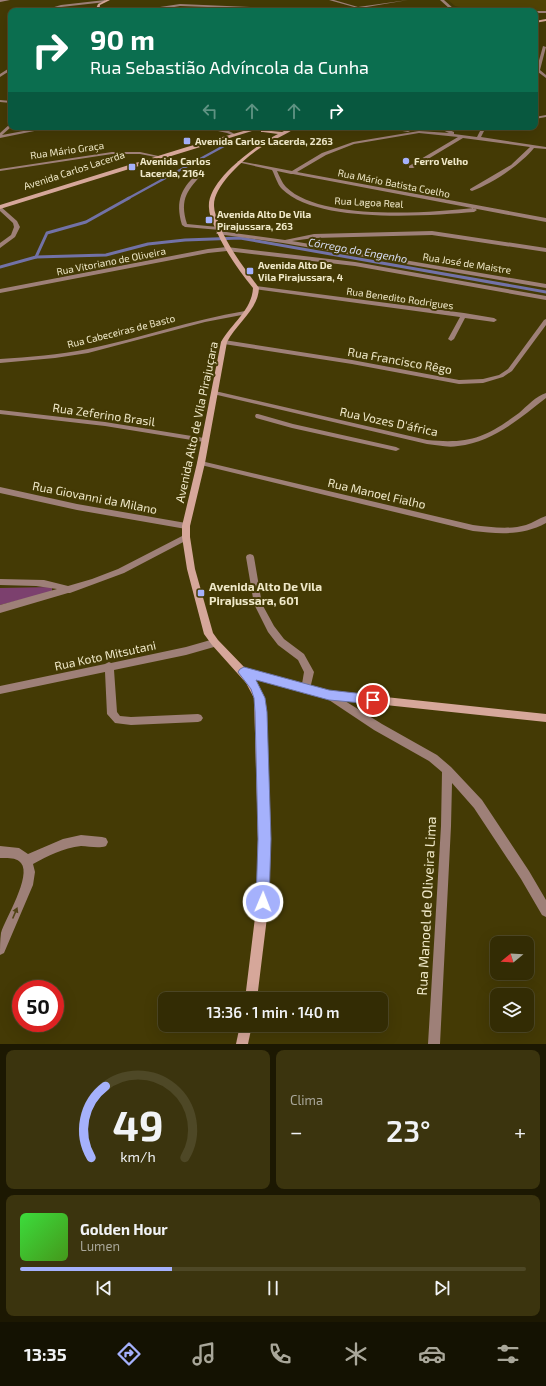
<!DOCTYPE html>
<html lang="pt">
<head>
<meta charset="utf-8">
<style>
  body { margin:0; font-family:"Exo 2",sans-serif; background:#3b340e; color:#f1f3f6; height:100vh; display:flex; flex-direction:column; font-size:15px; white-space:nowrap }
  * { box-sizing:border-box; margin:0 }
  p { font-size:13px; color:#a9a79a }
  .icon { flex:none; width:22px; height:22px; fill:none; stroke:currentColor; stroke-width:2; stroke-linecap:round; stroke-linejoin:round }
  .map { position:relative; height:1044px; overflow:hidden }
  .sheet { display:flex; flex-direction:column; gap:6px; padding:6px; background:#1c1802; flex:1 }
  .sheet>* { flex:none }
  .top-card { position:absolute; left:8px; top:8px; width:530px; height:122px; border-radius:8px; box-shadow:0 4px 16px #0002,0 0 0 1px #4e4826; background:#0b6e4f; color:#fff; overflow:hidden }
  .needle { width:26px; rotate:252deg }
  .controls { position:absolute; left:490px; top:936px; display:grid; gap:8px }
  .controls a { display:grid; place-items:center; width:44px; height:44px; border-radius:8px; background:#332c04; box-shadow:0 4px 16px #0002,0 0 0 1px #4e4826; font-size:20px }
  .speed { position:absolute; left:12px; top:980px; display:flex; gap:8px; font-size:20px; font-weight:700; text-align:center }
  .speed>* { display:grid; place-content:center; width:52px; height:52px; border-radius:50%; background:#332c04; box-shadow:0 4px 16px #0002,0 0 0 1px #4e4826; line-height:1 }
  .speed .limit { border:6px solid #d22; background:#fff; color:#111 }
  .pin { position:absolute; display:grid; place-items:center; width:34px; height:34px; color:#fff; margin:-17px; border:2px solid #fff; border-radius:50%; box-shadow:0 1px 4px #0007 }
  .me { position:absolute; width:44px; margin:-22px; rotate:1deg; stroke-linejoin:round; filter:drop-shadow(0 0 3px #0008) }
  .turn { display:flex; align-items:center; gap:14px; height:84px; padding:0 16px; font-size:18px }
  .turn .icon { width:52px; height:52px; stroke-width:2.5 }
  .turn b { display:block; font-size:28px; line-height:34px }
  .lanes { display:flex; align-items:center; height:38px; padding:0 16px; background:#0003; justify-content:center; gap:20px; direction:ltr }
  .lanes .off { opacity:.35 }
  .big { font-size:30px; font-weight:600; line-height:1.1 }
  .sheet .tile { flex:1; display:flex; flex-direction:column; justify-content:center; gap:6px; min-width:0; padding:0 14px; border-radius:8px; background:#3b340e }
  .sheet .dial { align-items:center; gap:0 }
  .dial svg { height:104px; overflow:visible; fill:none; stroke:#4e4826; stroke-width:7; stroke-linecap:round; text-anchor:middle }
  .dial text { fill:#f1f3f6; stroke:none }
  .song { display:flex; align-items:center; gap:12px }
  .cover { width:48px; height:48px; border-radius:6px; background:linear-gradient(135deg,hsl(120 70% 55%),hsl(100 70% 35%)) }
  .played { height:4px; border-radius:2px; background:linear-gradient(90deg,#a5b1fc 30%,#4e4826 30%) }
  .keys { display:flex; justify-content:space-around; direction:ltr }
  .heat { display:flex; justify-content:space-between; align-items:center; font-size:22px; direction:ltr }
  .sheet .tiles { flex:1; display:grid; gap:6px; grid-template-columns:1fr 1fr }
  .tile:last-child { grid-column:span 2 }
  .trip { position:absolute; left:158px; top:992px; width:230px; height:40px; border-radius:8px; background:#332c04; box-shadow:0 4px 16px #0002,0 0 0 1px #4e4826; font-weight:600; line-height:40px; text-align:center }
  .menu { display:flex; height:64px; justify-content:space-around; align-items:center; background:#141202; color:#a9a79a }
  .menu .icon { width:28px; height:28px }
  .menu .active { color:#a5b1fc }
  .menu b { font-size:18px; color:#f1f3f6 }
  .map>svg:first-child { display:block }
  .built { fill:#504305 }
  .green { fill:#7c406e }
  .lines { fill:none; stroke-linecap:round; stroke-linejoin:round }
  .stream-far1 { stroke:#7272a7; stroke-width:2.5 }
  .stream { stroke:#7272a7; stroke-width:3 }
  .street { fill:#9e8078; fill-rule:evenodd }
  .secondary { fill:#d6a79a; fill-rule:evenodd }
  .oneway { fill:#524416 }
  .route { fill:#a5b1fc; stroke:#6b73a4 }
  .poi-dot { fill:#a5b1fc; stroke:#443a05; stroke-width:1.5 }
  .labels { text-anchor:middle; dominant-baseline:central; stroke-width:4; stroke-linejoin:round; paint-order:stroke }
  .far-poi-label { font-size:10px; font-weight:bold; fill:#f0e9c9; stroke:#443a05; text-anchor:start }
  .far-street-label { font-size:10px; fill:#f0e9c9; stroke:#443a05 }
  .far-water-label { font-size:11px; font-style:italic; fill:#d9def7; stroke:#443a05 }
  .street-label { font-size:12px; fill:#f0e9c9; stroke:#443a05 }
  .poi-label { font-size:12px; font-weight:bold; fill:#f0e9c9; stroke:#443a05; text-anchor:start }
  .near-street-label { font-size:14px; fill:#f0e9c9; stroke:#443a05 }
</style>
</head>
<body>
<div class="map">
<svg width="546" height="1044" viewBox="0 0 546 1044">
  <rect width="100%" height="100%" fill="#443a05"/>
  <!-- built -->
  <path class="built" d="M448 0H546V12L475 10 455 6Z"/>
  <!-- green -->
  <path class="green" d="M52 587V592L0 605V588Z"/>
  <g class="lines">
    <!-- stream-far1 -->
    <path class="stream-far1" d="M127 199 233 141"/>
    <!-- stream -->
    <g class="stream">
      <path d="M36 257 47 233 86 222 129 198"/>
      <path d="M0 267 36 257 106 255 148 244 185 240 240 238 546 292"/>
    </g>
    <!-- street -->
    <g class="street">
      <path d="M0 0H10L0 2Z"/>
      <path d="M105 0 106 2 61 7 47 11H41L61 5Z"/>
      <path d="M329 0H334L358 7 408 0 343 11H335L354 7Z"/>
      <path d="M440 0H444L454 9 491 11H443L450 9Z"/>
      <path d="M180 4 319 10 321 11 180 6 151 11 160 7Z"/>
      <rect x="535" y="11" width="11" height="2"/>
      <path d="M543 46 546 47 540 70 546 75V78L538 72 535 75Z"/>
      <path d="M11 67V70L0 77V74Z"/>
      <path d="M0 100 11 101V103L0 102Z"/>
      <path d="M546 115V117L535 119V117Z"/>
      <path d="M10 124H11V127L2 135 45 127H54L0 138V133Z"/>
      <path d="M200 127C212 127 227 128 236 135L234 136 227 133Z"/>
      <path d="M380 127H390L410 131 408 132Z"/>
      <path d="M436 127H442L454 132V134L477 137 482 127H486L481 137 546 147V149L534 148C520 165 492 184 472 191L470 190V189L511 165 530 147 463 138 413 168H409V166L458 137 419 133 354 144 326 155 297 172 546 218V222L293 174H291L277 171C279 175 282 183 286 187 320 221 428 213 474 208L477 210 474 212C427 216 317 224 282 189 277 184 275 175 272 170L237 162 239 161 292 171 322 153 353 142 419 131 449 133Z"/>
      <path d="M112 152H140L163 157 161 158 140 154H112L0 171V169Z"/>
      <path d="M200 171 204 172C188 190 179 198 187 224L218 227 221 229 220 230 185 227 182 225C175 200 181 188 200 171Z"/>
      <path d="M0 206 17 221 20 227 15 237 0 248V243L11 235 14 227 13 223 0 211Z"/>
      <path d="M219 231 285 240 314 234 432 231 546 248V252L432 235 314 238 292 241 546 284V288L283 243 217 234 216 233Z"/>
      <path d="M227 247 355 262 546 296V300L355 266 227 251 208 253 0 293V289L208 249Z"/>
      <path d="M256 286 464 313 494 318 497 320 494 322 465 318 454 339 451 341 448 339 460 317 254 289V287Z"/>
      <path d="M245 311 248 313 247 314 205 322 88 353 55 358 0 363V359C29 357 59 355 88 349 141 338 191 320 245 311Z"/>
      <path d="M546 319V325L512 371 503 377 483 383 459 384 352 364 224 344 221 342 224 340 352 360 459 380 483 379 499 375 508 369 544 320Z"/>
      <path d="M215 391 427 440C469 444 485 438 519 413 527 406 536 396 546 393V398C519 419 493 442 458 446 448 448 437 445 427 444L213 394V392Z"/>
      <path d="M0 410 105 422 204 438 208 440 204 442 105 426 0 414Z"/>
      <path d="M256 414H258L293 424 396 447 400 449 396 451 292 428 256 418 255 416Z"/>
      <path d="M198 461H201L473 525C490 527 509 530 526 525 533 523 539 518 546 516V523C522 536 499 534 473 531L201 465H198L197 463Z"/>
      <path d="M0 487 77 504 186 523 190 526 186 529 77 510 0 493Z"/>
      <path d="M186 534 190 537 189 539 124 573 70 593H68L0 613V605L57 589 36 586 0 585V579L44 580 68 586 92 579 118 569Z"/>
      <path d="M250 554 253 555 254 557 262 604 274 626 284 639 304 654 314 672 309 693 306 694 303 693 301 690 304 672 298 660 278 645 268 632 254 604 246 557 247 555Z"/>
      <path d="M214 639 217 640 219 643 217 646 214 647 186 655 114 670 117 712 120 716 131 717 198 714 201 715 203 718 201 721 198 722 131 725 115 723 107 714 105 672 0 694V686L105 664 109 662 111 663 186 647Z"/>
      <path d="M329 691 382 724 437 755 451 767 482 800 529 871 546 900V917L542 915 521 879 474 808 452 783 451 826 440 1044H428L441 826 442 772 429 761 374 730 326 698 324 695 326 692Z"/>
      <path d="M81 835 102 837 106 838 108 842 106 846C98 849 89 846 81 846 63 848 48 856 33 864L35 872 33 885 4 953 0 955C0 948 0 940 1 933 5 919 32 876 21 863 16 857 7 858 0 858V846L19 848 28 854 63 839Z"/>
    </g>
    <!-- secondary -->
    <g class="secondary">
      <path d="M106 0H110L100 5 99 11H95L98 4Z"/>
      <path d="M546 19V21L535 23V21Z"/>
      <path d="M258 127H265L0 209V205L187 147Z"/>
      <path d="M292 127H297C286 135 272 140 260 148 244 159 213 186 214 206 214 212 217 218 219 224 229 249 243 266 259 288 258 310 237 323 227 342L205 463 190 526V537L195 569 213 633 218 640 246 669 329 691 546 714V722L329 699 254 679 264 698 270 839 269 901 257 999H245L257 901 258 839 254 698 246 683 212 645 204 634 187 569 182 537V526L197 463 221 342C231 324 252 310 253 288 236 267 223 248 213 223 211 218 209 213 209 208 206 181 256 145 278 134L263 132H261V130L282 132Z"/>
      <path d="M240 1025H252L248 1044H236Z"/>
    </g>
  </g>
  <!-- one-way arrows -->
  <defs><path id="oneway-solid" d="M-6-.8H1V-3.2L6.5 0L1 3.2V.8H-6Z"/></defs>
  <use class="oneway" href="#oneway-solid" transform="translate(15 913) rotate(-67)"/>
  <!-- route -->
  <path class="route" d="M244 667 329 690 373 695 377 696 379 700 377 703 373 704 329 700 256 680 265 698 267 712 271 839 269 902 267 906 263 908 258 906 256 902 258 839 255 712 254 698 251 689 238 672 240 669Z"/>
  <!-- markers -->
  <g class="poi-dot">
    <rect x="183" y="137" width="8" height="8" rx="2"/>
    <circle cx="406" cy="161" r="4"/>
    <rect x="128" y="163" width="8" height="8" rx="2"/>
    <rect x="205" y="216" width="8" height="8" rx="2"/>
    <rect x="246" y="267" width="8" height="8" rx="2"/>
    <rect x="197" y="589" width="8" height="8" rx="2"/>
  </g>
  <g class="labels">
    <!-- far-poi labels -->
    <g class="far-poi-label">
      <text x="195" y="141">Avenida Carlos Lacerda, 2263</text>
      <text x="140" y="161">Avenida Carlos<tspan x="140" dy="12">Lacerda, 2164</tspan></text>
      <text x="414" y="161">Ferro Velho</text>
      <text x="217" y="214">Avenida Alto De Vila<tspan x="217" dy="12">Pirajussara, 263</tspan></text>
      <text x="258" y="265">Avenida Alto De<tspan x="258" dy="12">Vila Pirajussara, 4</tspan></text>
    </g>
    <!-- far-street labels -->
    <g class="far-street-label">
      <text transform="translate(67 150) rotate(-8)">Rua Mário Graça</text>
      <text transform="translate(74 170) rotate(-18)">Avenida Carlos Lacerda</text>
      <text transform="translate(394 183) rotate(11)">Rua Mário Batista Coelho</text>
      <text transform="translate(369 202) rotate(3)">Rua Lagoa Real</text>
      <text transform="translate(111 261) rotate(-11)">Rua Vitoriano de Oliveira</text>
      <text transform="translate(467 263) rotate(9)">Rua José de Maistre</text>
      <text transform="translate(400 298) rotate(8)">Rua Benedito Rodrigues</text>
      <text transform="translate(121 331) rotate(-14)">Rua Cabeceiras de Basto</text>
    </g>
    <!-- far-water labels -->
    <g class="far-water-label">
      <text transform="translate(358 250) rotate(10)">Córrego do Engenho</text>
    </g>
    <!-- street labels -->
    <g class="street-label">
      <text transform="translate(400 360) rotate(10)">Rua Francisco Rêgo</text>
      <text transform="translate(104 414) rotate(8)">Rua Zeferino Brasil</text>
      <text transform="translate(389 421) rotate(12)">Rua Vozes D'áfrica</text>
      <text transform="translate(196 422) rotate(-78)">Avenida Alto de Vila Pirajuçara</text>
      <text transform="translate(377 493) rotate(13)">Rua Manoel Fialho</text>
      <text transform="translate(95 497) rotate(11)">Rua Giovanni da Milano</text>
      <text transform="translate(105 655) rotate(-12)">Rua Koto Mitsutani</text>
    </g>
    <!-- poi labels -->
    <g class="poi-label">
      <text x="209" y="586">Avenida Alto De Vila<tspan x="209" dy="14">Pirajussara, 601</tspan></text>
    </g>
    <!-- near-street labels -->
    <g class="near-street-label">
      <text transform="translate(426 906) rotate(-87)">Rua Manoel de Oliveira Lima</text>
    </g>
  </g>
</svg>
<div class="controls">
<a><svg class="needle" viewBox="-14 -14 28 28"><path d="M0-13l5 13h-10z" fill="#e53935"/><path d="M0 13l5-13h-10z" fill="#a9a79a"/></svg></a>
<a><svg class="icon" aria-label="layers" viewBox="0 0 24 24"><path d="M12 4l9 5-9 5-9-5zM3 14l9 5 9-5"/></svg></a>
</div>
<div class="speed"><div class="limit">50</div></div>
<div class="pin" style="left:373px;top:700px;background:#d93025"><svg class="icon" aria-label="arrive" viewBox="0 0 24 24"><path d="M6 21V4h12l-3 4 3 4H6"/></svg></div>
<svg class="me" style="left:263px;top:902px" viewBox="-20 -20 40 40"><circle r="17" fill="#a5b1fc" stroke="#fff" stroke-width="3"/><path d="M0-11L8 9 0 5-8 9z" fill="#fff"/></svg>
<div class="trip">13:36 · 1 min · 140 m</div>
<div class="top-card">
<div class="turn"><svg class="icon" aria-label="right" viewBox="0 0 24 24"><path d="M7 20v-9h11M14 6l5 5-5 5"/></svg><div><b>90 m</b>Rua Sebastião Advíncola da Cunha</div></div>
<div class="lanes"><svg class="icon off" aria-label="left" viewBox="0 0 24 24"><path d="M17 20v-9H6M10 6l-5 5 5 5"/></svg><svg class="icon off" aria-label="ahead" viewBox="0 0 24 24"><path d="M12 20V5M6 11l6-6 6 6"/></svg><svg class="icon off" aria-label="ahead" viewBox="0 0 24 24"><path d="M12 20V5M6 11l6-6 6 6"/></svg><svg class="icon" aria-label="right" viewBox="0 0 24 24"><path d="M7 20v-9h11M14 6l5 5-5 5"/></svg></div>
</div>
</div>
<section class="sheet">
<div class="tiles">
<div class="tile dial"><svg viewBox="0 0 100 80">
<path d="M14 69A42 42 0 1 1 86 69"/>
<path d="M14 69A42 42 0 0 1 25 14" stroke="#a5b1fc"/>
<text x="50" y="56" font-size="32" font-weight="700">49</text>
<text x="50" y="72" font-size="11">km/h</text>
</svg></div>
<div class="tile"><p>Clima</p>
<div class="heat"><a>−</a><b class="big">23°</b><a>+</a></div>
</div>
<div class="tile">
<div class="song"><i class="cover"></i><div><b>Golden Hour</b><p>Lumen</p></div></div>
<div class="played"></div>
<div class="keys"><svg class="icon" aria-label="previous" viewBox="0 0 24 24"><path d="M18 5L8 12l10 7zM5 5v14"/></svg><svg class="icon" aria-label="pause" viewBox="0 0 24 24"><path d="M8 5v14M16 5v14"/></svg><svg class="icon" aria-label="next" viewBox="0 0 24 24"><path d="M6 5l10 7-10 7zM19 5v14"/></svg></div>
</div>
</div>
</section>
<nav class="menu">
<b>13:35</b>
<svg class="icon active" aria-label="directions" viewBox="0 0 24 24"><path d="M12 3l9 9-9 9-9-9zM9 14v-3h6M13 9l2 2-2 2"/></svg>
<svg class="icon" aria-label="music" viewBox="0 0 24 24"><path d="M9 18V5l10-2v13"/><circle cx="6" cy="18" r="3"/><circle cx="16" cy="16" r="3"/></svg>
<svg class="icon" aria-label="phone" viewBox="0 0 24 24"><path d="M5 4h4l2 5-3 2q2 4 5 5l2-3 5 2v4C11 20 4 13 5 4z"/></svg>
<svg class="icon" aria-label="climate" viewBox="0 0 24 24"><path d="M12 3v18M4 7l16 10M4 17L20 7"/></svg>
<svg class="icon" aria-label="car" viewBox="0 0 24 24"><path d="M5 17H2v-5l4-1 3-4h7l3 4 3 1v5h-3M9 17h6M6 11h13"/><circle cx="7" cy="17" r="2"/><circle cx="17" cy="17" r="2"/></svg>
<svg class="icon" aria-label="filters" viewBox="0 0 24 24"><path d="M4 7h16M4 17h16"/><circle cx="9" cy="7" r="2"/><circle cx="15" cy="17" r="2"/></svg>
</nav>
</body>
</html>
